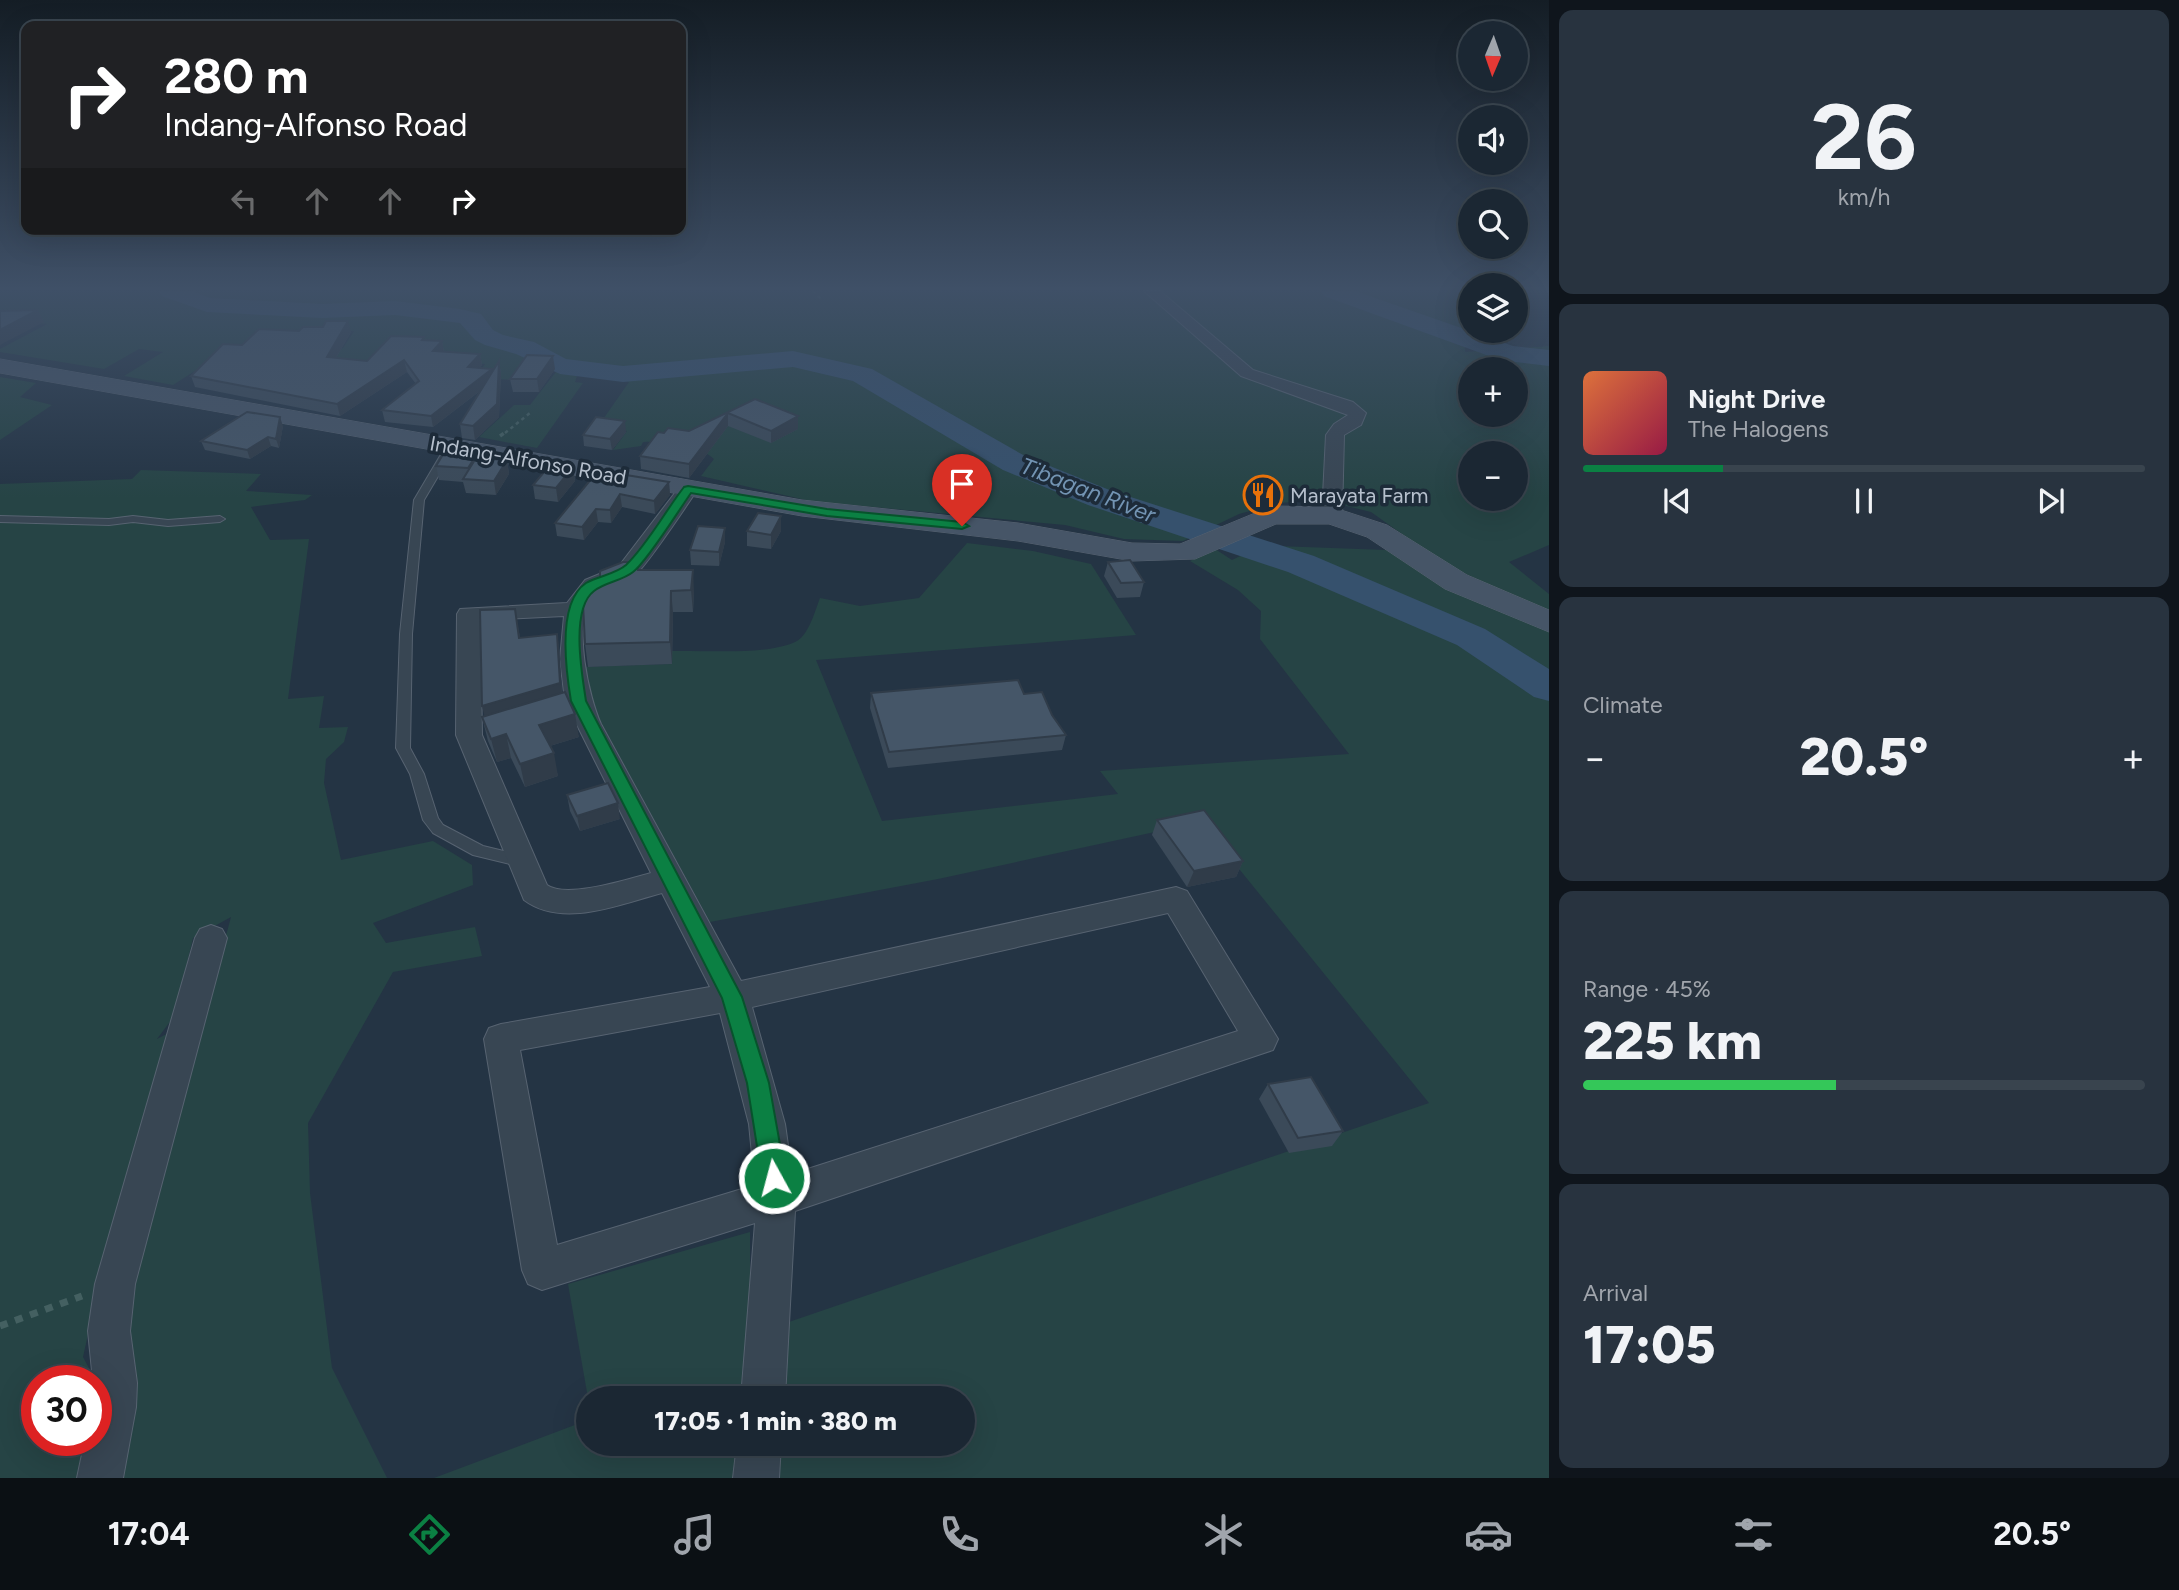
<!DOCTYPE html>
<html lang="en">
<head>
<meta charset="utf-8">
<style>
  body { margin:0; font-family:Figtree,sans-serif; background:#28333f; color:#f1f3f6; height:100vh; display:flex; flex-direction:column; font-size:26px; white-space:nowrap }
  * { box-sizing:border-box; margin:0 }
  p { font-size:23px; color:#a0a5ac }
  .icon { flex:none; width:38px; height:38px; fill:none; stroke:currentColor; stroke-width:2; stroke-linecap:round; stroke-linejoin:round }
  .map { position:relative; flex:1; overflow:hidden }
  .drawer { display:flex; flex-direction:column; gap:10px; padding:10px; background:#0f151c; width:630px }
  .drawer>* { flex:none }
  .guide { position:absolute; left:21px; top:21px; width:665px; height:214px; border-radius:14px; box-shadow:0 7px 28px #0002,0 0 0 2px #39444e; background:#202124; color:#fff; overflow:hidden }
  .needle { width:46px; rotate:182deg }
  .controls { position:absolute; left:1458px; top:21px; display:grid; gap:14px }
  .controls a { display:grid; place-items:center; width:70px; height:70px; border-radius:50%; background:#1b2733; box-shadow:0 7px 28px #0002,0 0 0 2px #39444e; font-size:35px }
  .speed { position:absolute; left:21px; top:1365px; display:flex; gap:14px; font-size:35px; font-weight:700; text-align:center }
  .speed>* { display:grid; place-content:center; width:91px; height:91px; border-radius:50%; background:#1b2733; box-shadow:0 7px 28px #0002,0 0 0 2px #39444e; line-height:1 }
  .speed .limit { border:10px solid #d22; background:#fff; color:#111 }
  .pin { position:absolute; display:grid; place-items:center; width:60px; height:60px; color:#fff; margin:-72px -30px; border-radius:50% 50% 50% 0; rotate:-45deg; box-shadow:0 0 7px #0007 }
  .pin .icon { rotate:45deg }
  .me { position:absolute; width:77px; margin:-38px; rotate:353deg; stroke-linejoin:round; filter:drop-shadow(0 0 5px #0008) }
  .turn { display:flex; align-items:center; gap:24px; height:147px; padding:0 28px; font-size:32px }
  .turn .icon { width:91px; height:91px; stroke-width:2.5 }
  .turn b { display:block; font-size:49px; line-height:60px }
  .lanes { display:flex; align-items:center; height:66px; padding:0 28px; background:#0003; justify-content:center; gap:35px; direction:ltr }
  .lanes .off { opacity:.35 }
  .big { font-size:52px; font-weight:800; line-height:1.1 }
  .drawer .card { flex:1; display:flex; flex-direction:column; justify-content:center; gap:10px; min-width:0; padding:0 24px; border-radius:14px; background:#28333f }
  .drawer .dial { align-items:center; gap:0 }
  .dial b { font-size:91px; line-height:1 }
  .song { display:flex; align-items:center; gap:21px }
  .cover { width:84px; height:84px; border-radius:10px; background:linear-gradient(135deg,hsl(20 70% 55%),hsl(340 70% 35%)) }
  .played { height:7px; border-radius:4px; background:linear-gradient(90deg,#0b8043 25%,#39444e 25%) }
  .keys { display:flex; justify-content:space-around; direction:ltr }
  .heat { display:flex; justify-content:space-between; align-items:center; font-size:38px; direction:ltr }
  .charge { height:10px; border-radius:5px; background:linear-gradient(90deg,#34c759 45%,#39444e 0) }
  .trip { position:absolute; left:576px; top:1386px; width:399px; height:70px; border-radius:35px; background:#1b2733; box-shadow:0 7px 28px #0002,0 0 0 2px #39444e; font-weight:800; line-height:70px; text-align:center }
  .menu { display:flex; height:112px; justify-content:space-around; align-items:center; background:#0b1014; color:#a0a5ac }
  .menu .icon { width:49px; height:49px }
  .menu .active { color:#0b8043 }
  .menu b { font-size:32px; color:#f1f3f6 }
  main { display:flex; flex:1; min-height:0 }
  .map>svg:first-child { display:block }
  .green { fill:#264445; fill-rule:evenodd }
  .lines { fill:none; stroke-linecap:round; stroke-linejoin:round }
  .river { fill:#36516d; fill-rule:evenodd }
  .service-casing { stroke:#576371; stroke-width:2 }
  .minor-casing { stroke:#576371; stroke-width:2 }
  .secondary-casing { stroke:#576371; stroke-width:1 }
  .path-far2 { stroke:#446061; stroke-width:2.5; stroke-dasharray:3.5 3.5; stroke-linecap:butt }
  .path-far1 { stroke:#446061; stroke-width:3.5; stroke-dasharray:4.5 4.5; stroke-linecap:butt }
  .path { stroke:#446061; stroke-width:7; stroke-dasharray:8 8; stroke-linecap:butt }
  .service { fill:#384653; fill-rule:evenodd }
  .minor { fill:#384653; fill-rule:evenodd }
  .secondary { fill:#465567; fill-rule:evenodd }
  .wall { fill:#3b4a59 }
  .shaded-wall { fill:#303c49 }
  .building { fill:#455668; stroke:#303c49; stroke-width:2 }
  .route { fill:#0b8043; stroke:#07532c; stroke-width:2 }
  .labels { text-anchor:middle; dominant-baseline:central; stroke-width:7; stroke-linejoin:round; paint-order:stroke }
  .far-street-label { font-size:21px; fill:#b6c0cd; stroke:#1d2b39 }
  .far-poi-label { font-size:21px; fill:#b6c0cd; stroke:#1d2b39; text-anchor:start }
  .far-water-label { font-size:23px; font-style:italic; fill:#7394b3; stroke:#1d2b39 }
</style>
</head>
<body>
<main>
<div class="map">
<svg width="1549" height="1478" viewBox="0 0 1549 1478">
  <rect width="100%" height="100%" fill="#243444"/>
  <!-- green -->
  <g class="green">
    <path d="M0 291H1465V352L1549 346V545L1509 562 1549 594V616L1440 561 1371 512 1322 500 1279 503 1239 514 1183 541 1124 539 1065 525 810 501 701 476 714 459C696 443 666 441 643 442L641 446 613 450 627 431 597 428 629 382 590 370 578 373 575 382 583 383 537 448 479 437 514 405H530L559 368 525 366 514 380 475 378 485 364 439 361 447 351 428 350 369 371 289 358 343 348 354 331H329L220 355 173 385 124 376 163 352 139 349 104 369 0 352V349L47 324 0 320ZM1470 369H1516V415H1470ZM1470 453H1516V499H1470Z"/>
    <path d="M0 377 36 383 20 397 52 405 0 440Z"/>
    <path d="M141 470 261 474 246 491 312 495 305 500 251 507 270 540 309 539 288 699 324 696 319 728 348 727 344 742 326 759 324 783 341 860 433 841 472 865 473 885 373 923 386 943 475 927 482 956 393 972 308 1123 310 1193 332 1368 387 1478H114L119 1330 174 1136 136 1140 109 1239 83 1357 96 1381H37V1440H91L81 1478H0V484L132 479ZM231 917 205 1014 157 1039 175 1015 193 938Z"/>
    <path d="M967 543 1033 551 1091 564 1136 635 816 660 882 821 1118 794 1100 771 1349 754 1260 639 1261 611 1238 590 1190 561 1215 549 1232 560 1255 549 1268 553 1277 546 1386 550 1496 608 1549 628V1478H774L776 1444H962V1398H780L786 1323 1429 1103 1201 822 938 879 710 922 606 732 590 701 580 667 671 664 672 651C705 650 768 656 797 641 809 634 815 611 820 598L860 606 919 598Z"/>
    <path d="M750 1232V1305L741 1398H588L568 1284Z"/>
    <path d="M588 1420V1444H737L734 1478H434Z"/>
  </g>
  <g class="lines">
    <!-- river -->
    <g class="river">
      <path d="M158 291H192L210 298 322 304 395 301 460 309 481 314 493 330 503 335 534 342 566 359 623 366 793 351 872 369 1025 456 1112 491 1314 556 1485 629 1549 669V701L1534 697 1457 645 1288 572 1088 505 1003 470 853 381 793 367 623 382 560 374 516 354 485 345 475 340 460 323 395 315 322 318 207 312 162 296Z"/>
      <path d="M1320 291H1355L1513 346 1549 350V366L1500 360 1324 296Z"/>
    </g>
    <defs>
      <g id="service">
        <path d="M445 453 450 456 424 500 412 634 410 748 424 774 438 818 443 825 483 846 528 857 530 861 528 865 522 867 473 855 433 833 423 820 410 774 396 748 400 634 414 500 440 456Z"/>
        <path d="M0 516 109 519 133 516 168 520 220 516 225 519 220 522 168 526 133 522 109 525 0 522Z"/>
      </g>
      <g id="minor">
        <path d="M1144 291H1160L1253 370 1353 402 1366 413 1361 425 1344 435 1342 516 1339 520H1325L1322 516 1326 435 1334 424 1348 415 1241 376Z"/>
        <path d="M688 483 698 489C686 506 647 566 634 576 621 586 603 584 592 599 572 625 589 697 601 724L741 981 1176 887 1187 891 1278 1039 1273 1050 1261 1054 795 1211 785 1398H741L755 1223 542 1290 528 1284 522 1270 484 1039 489 1028 501 1024 710 987 662 893C620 904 563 929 524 900L456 735 457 614 460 609 567 603 585 580 619 566 681 485ZM564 616 560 659 565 701 651 873C628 879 567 899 547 885L482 735 480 620ZM1168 913 1238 1031 792 1174 785 1124 752 1007ZM720 1013 749 1124 755 1185 557 1245 520 1050Z"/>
        <path d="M211 925 222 929 227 938 135 1284 130 1331 137 1383 136 1407 123 1478H77L85 1440H96V1381H93L88 1331 95 1284 195 938 200 929Z"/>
        <path d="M737 1444H781L779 1478H733Z"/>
      </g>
      <path id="secondary" d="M0 359 802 500 1018 523 1132 543 1180 544 1272 506 1332 507 1387 525 1467 575 1549 610V632L1445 589 1367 537 1329 524H1276L1195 559 1132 561 1018 541 802 516 0 373Z"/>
    </defs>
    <!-- service casing -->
    <use href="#service" class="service-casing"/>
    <!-- minor casing -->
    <use href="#minor" class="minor-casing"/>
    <!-- secondary casing -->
    <use href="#secondary" class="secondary-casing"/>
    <!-- path-far2 -->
    <g class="path-far2">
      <path d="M813 291 821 299"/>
      <path d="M505 433 530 413"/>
    </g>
    <!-- path-far1 -->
    <path class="path-far1" d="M500 436 507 431"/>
    <!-- path -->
    <path class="path" d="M0 1326 82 1296"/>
    <!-- service -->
    <use href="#service" class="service"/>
    <!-- minor -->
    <use href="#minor" class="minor"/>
    <!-- secondary -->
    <use href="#secondary" class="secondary"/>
  </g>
  <!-- wall -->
  <g class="wall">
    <path d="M351 332 336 358 367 361 425 340 442 341 444 351 480 354 482 365 479 368 492 369V372L499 361 501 374 499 417 475 440 462 438 460 424 480 391 433 427 385 422 382 410 416 384 407 372 340 416 195 387 191 376Z"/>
    <path d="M555 369 539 392H513L510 379Z"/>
    <path d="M755 399 798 416V429L771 443 728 426 689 478 641 469 640 456 664 433 689 431Z"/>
    <path d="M283 426 279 448 271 446 250 459 205 450 201 441Z"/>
    <path d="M626 432 612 450 584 446 583 435Z"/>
    <path d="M480 458 507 460 509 474 496 495 466 493 463 482 439 480 436 466Z"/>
    <path d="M573 467 575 481 558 502 535 499 533 485Z"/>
    <path d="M621 482H669L670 495 655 514 622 507 611 523 598 522 584 540 557 536 555 523Z"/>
    <path d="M725 528V542L719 566 691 565 690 550Z"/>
    <path d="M747 531H781L771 549 747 546Z"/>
    <path d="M1108 562 1144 582 1140 597 1117 598 1104 576Z"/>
    <path d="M639 570 694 591 693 612H673L672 664 588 667 585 644 600 580Z"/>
    <path d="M517 621 520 638 559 646 562 693 579 737 550 746 558 776 525 787 511 758 497 762 488 741 482 717H484Z"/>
    <path d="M871 693 1024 694 1052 715 1066 735 1062 750 888 768 870 708Z"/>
    <path d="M567 795 620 819 580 831 570 811Z"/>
    <path d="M1157 820 1243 861 1236 877 1187 887 1152 835Z"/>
    <path d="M1268 1084 1343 1131 1332 1146 1289 1153 1259 1099Z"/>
  </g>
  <!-- shaded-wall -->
  <g class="shaded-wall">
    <path d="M38 310 44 322 0 345V330Z"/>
    <path d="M348 321 351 332 330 368 327 357Z"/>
    <path d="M442 341 444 352 433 351Z"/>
    <path d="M480 354 482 365 470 379 468 367Z"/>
    <path d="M553 356 555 369 539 392 537 379Z"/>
    <path d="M404 360 407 372 340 416 337 404Z"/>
    <path d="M499 361 501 374 499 417 475 440 473 426Z"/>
    <path d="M492 369 494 380 433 427 431 416Z"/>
    <path d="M728 413V426L689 478V464Z"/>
    <path d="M798 416V429L771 443V431Z"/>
    <path d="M280 417 283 426 279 448 276 439Z"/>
    <path d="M625 421 626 432 612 450 610 439Z"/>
    <path d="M268 437 271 446 250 459 247 450Z"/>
    <path d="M479 451 482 465 470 479 468 468Z"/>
    <path d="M507 460 509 474 496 495 494 481Z"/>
    <path d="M573 467 575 481 558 502 556 488Z"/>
    <path d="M669 482 670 495 655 514 654 501Z"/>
    <path d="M620 494 622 507 611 523 610 510Z"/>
    <path d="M596 509 598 522 584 540 582 527Z"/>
    <path d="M781 516V531L771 549V535Z"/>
    <path d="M725 528V542L719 566V552Z"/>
    <path d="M693 570 694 591 693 612 691 590Z"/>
    <path d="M671 591 673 612 672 664 670 642Z"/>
    <path d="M557 634 559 646 562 695 485 718 482 706Z"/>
    <path d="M575 714 579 737 543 748 539 725Z"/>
    <path d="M506 734 511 758 497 762 491 739Z"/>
    <path d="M554 753 558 776 525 787 520 764Z"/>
    <path d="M618 803 620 819 580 831 577 816Z"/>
    <path d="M1243 861 1236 877 1187 887 1194 871Z"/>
  </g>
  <!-- building -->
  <g class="building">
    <path d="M38 310 0 330V311Z"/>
    <path d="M326 321H348L327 357 367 361 391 336 424 337 422 340 442 341 433 351 480 354 468 367 492 369 431 416 382 410 419 381 404 360 337 404 191 376 223 344 242 345 259 329 299 331 303 327H323Z"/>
    <path d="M527 355 553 356 537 379H510Z"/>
    <path d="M499 361 497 404 473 426 460 424Z"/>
    <path d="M755 399 798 416 771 431 728 413 689 464 640 456 658 432 664 433 668 428 689 431Z"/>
    <path d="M247 412 280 417 276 439 268 437 247 450 201 441Z"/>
    <path d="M596 417 625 421 610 439 583 435Z"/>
    <path d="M447 448 479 451 468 468 436 466Z"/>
    <path d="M476 458 507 460 494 481 463 479Z"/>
    <path d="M551 464 573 467 556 488 533 485Z"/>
    <path d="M626 475 669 482 654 501 620 494 610 510 596 509 582 527 555 523 592 478 621 482Z"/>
    <path d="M758 513 781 516 771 535 747 531Z"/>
    <path d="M698 526 725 528 719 552 690 550Z"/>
    <path d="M1130 560 1144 582 1121 583 1108 562Z"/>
    <path d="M623 562H638V570H693L691 590 671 591 670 642 585 644 583 604 590 581 600 580V571Z"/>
    <path d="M515 609 519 638 557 634 560 683 482 706 480 610Z"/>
    <path d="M1018 680 1024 694 1042 692 1052 715 1066 735 889 752 871 693Z"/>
    <path d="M565 692 575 714 539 725 554 753 520 764 506 734 491 739 482 717Z"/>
    <path d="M608 783 618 803 577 816 567 795Z"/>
    <path d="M1204 810 1243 861 1194 871 1157 820Z"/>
    <path d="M1311 1077 1343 1131 1298 1138 1268 1084Z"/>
  </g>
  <!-- sky -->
  <linearGradient id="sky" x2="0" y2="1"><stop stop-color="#141d25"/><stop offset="0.58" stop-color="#3f5067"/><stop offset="1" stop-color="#3f5067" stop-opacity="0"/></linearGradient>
  <rect width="1549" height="498" fill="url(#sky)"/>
  <!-- route -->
  <path class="route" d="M688 486 827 509 962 522 969 526 962 529 827 516 691 493C679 510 646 563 633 572 622 581 605 582 594 591 570 609 582 675 586 701L742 997 769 1083 786 1178 782 1186 774 1189 766 1186 762 1178 747 1083 722 998 571 701C566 671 556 603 586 583 598 576 616 574 626 565 647 545 666 510 684 487Z"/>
  <!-- icons -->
  <defs>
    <symbol id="restaurant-ring" viewBox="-11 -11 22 22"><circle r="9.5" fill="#1d2b39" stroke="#e8710a" stroke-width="1.5"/><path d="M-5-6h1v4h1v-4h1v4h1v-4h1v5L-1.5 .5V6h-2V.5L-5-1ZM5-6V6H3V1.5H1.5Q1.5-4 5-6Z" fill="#e8710a"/></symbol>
  </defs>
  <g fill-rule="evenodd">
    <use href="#restaurant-ring" x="1241" y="473" width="44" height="44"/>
  </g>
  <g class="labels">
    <!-- far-street labels -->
    <g class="far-street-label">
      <text transform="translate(528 460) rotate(10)">Indang-Alfonso Road</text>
    </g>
    <!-- far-poi labels -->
    <g class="far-poi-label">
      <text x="1290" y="495">Marayata Farm</text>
    </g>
    <!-- far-water labels -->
    <g class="far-water-label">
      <text transform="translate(1088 490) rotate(21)">Tibagan River</text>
    </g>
  </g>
</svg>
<div class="controls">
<a><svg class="needle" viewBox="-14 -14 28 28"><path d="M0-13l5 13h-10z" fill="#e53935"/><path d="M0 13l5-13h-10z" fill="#a0a5ac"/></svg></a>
<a><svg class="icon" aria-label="sound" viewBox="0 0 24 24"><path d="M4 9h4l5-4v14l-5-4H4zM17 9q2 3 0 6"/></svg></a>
<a><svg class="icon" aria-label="search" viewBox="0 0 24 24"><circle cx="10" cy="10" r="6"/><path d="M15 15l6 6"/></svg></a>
<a><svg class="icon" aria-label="layers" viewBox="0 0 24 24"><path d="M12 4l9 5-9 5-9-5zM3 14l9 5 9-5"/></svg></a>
<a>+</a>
<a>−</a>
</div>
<div class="speed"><div class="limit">30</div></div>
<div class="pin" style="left:962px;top:526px;background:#d93025"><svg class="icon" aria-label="arrive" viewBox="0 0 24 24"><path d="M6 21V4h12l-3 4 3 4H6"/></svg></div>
<svg class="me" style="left:774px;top:1178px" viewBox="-20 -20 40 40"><circle r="17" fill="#0b8043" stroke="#fff" stroke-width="3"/><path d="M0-11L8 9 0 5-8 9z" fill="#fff"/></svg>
<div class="trip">17:05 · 1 min · 380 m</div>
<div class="guide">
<div class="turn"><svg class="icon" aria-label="right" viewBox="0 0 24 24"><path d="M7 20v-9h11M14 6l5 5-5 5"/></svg><div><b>280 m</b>Indang-Alfonso Road</div></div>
<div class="lanes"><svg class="icon off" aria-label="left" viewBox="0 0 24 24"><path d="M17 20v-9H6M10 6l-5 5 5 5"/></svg><svg class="icon off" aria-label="ahead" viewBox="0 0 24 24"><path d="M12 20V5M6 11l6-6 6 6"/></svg><svg class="icon off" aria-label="ahead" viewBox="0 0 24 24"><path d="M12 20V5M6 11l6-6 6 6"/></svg><svg class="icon" aria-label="right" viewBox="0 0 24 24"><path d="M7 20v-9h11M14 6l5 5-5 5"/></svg></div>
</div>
</div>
<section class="drawer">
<div class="card dial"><b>26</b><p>km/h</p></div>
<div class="card">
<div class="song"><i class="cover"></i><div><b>Night Drive</b><p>The Halogens</p></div></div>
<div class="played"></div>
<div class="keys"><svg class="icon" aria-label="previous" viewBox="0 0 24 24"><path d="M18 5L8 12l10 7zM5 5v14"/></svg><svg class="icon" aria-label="pause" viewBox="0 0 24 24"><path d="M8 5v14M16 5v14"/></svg><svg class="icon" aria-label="next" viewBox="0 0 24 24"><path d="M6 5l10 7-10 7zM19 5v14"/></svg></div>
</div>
<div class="card"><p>Climate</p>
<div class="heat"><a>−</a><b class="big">20.5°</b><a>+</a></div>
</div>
<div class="card"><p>Range · 45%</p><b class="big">225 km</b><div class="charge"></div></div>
<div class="card"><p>Arrival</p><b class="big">17:05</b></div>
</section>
</main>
<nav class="menu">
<b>17:04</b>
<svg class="icon active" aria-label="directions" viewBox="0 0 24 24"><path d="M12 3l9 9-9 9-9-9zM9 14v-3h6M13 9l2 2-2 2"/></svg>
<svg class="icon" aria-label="music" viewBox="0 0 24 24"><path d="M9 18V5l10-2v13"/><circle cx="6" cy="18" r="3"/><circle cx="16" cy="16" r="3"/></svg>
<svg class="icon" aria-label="phone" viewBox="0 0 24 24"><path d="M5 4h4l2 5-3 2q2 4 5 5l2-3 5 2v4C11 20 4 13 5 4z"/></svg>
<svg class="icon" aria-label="climate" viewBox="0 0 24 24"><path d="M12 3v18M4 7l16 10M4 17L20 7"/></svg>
<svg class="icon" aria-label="car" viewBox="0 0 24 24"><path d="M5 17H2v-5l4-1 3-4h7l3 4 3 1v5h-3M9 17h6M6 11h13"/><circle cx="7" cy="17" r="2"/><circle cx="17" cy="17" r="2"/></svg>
<svg class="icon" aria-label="filters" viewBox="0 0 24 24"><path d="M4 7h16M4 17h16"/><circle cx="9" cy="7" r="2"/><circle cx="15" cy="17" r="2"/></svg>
<b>20.5°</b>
</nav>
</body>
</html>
